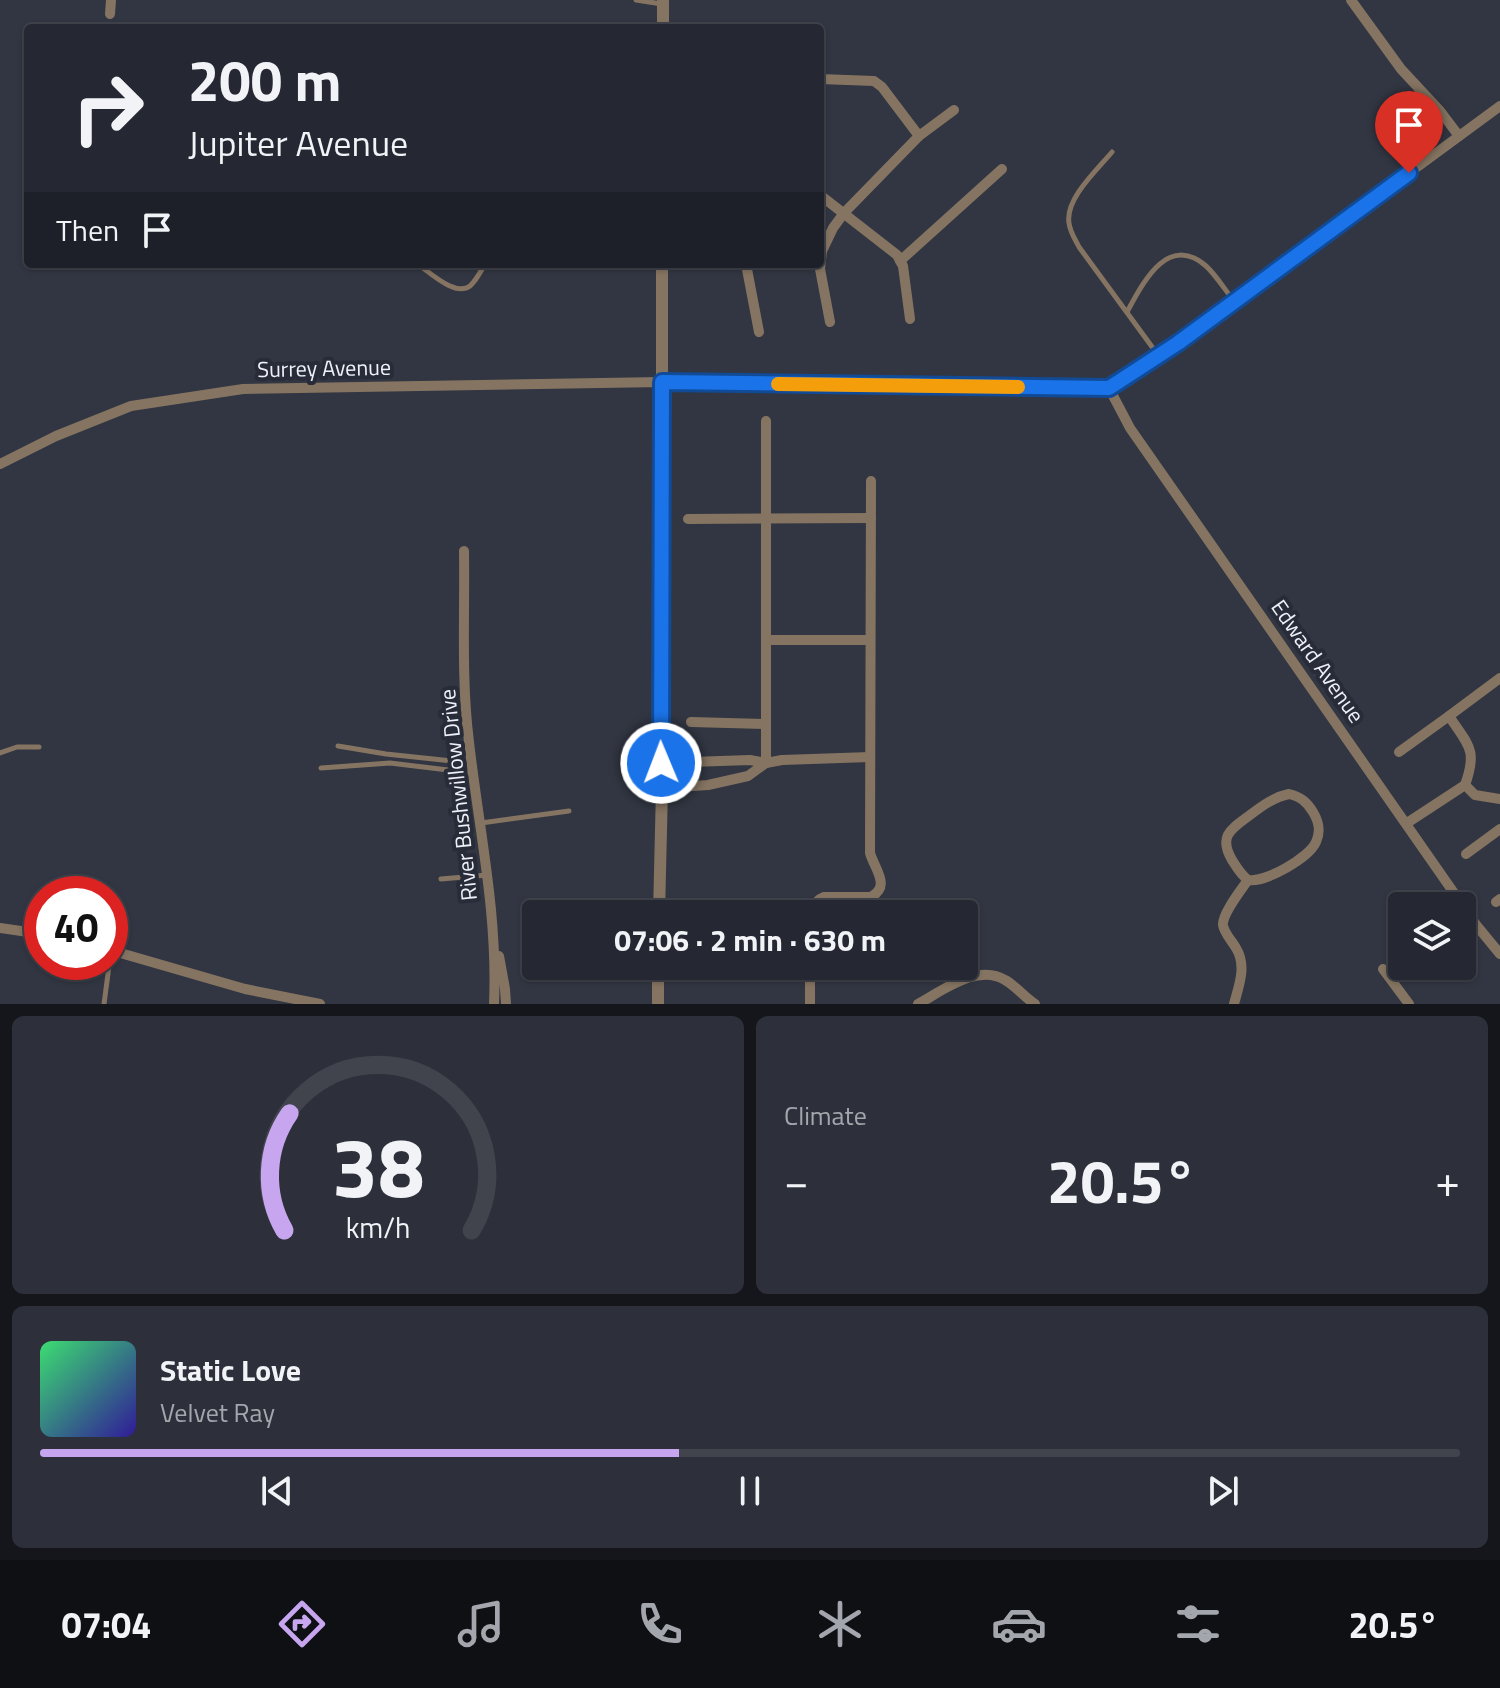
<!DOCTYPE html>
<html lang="en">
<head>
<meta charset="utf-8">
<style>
  body { margin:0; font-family:"Titillium Web",sans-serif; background:#2d303a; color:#f1f3f6; height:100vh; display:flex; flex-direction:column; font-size:30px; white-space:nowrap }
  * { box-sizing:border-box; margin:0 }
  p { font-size:26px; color:#a3a6ac }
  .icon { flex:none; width:44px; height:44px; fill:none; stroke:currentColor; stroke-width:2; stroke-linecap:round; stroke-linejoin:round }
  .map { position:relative; height:1004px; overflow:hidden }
  .drawer { display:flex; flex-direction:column; gap:12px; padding:12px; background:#14161c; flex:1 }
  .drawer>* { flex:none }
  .top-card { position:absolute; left:24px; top:24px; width:800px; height:244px; border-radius:8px; box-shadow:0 2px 6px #0004,0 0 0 2px #42444d; background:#252832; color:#f1f3f6; overflow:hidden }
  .buttons { position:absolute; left:1388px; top:892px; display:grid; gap:16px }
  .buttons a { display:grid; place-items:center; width:88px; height:88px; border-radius:8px; background:#252832; box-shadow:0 2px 6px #0004,0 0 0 2px #42444d; font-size:40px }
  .speed { position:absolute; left:24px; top:876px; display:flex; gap:16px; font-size:40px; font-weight:700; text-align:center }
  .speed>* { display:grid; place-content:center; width:104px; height:104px; border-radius:50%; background:#252832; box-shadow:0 2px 6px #0004,0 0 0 2px #42444d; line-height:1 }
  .speed .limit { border:12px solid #d22; background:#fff; color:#111 }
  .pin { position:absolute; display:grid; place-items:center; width:68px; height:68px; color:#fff; margin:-82px -34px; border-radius:50% 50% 50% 0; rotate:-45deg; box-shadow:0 0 8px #0007 }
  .pin .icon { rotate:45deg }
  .me { position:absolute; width:88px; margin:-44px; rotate:359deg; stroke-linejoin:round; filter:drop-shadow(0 0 6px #0008) }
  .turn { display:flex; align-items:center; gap:28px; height:168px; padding:0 32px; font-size:36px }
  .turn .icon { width:104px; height:104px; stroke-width:2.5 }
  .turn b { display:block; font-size:56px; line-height:68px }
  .then { display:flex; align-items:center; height:76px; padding:0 32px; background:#0003; gap:16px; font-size:30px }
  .big { font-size:60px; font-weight:700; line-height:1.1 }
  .drawer .tile { flex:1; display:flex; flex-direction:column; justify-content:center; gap:12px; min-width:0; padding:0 28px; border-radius:12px; background:#2d303a }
  .drawer .dial { align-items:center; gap:0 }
  .dial svg { height:208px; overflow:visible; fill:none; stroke:#42444d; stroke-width:7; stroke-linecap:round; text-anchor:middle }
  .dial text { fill:#f1f3f6; stroke:none }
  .song { display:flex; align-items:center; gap:24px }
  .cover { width:96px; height:96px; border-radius:12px; background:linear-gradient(135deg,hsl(140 70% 55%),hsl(250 70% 35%)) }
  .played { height:8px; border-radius:4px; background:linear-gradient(90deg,#c7a6ef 45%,#42444d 45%) }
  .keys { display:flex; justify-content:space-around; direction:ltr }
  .heat { display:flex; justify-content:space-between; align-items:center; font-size:44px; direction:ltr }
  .drawer .tiles { flex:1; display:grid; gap:12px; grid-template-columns:1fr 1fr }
  .tile:last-child { grid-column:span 2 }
  .trip { position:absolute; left:522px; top:900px; width:456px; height:80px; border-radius:8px; background:#252832; box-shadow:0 2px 6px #0004,0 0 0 2px #42444d; font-weight:700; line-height:80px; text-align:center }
  .tabs { display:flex; height:128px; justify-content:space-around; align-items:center; background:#0f1014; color:#a3a6ac }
  .tabs .icon { width:56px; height:56px }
  .tabs .active { color:#c7a6ef }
  .tabs b { font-size:36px; color:#f1f3f6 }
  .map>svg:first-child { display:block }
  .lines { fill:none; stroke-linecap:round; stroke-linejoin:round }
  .service { stroke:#857461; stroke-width:5 }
  .minor { stroke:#857461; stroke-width:10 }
  .tertiary { stroke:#857461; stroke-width:12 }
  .route-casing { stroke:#114b97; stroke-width:20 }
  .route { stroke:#1a73e8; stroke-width:14 }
  .slow { stroke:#f59e0b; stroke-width:14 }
  .labels { text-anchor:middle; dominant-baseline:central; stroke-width:8; stroke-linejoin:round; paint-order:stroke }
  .street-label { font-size:22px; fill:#eef1f9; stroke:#272c38 }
</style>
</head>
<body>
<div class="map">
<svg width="1500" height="1004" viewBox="0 0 1500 1004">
  <rect width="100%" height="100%" fill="#313642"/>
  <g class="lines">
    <!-- service -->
    <g class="service">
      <path d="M636 0 662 4"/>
      <path d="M1112 152C1097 170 1065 199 1069 223 1070 232 1075 239 1079 247L1158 355"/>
      <path d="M423 268C434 276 456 296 470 286 476 281 481 271 485 264"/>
      <path d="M1127 312C1142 285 1167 232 1206 266 1216 275 1225 290 1234 301"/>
      <path d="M338 746 386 754 471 763"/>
      <path d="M0 753 17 747H39"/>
      <path d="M321 768 390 763 473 773"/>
      <path d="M481 823 569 811"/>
      <path d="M441 879 487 875"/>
      <path d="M104 1004 111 951"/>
    </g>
    <!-- minor -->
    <g class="minor">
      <path d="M1351 0 1401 69 1440 111 1459 136"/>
      <path d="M110 14 111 0"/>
      <path d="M820 79 874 81 882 87 919 136"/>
      <path d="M820 195 897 255 903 266 910 319"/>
      <path d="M900 261 1002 169"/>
      <path d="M746 264 759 332"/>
      <path d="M830 322 820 269 822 251 833 228 844 213 919 136 954 110"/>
      <path d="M1109 388 1130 428 1477 926 1500 954"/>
      <path d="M0 464 56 436 131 406 243 389 662 382 1109 388 1178 343 1500 106"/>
      <path d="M688 519 871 518"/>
      <path d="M464 551C465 614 461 679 469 742 479 830 498 914 494 1004"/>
      <path d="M766 640H870"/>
      <path d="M1449 716 1500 678"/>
      <path d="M691 722 766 724"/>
      <path d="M1399 752 1449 716C1468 745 1478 749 1465 785"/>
      <path d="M661 763 750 760 766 763 782 760 870 757"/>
      <path d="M766 763V421"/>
      <path d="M662 788 708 785 748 776 766 763"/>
      <path d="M1289 794C1301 797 1307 802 1313 812 1319 822 1321 831 1316 842 1309 858 1265 883 1248 880 1241 875 1237 868 1232 860 1218 836 1231 829 1250 815 1262 806 1274 797 1289 794Z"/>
      <path d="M1407 823 1465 785 1475 795 1500 799"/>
      <path d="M1466 854 1500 829"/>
      <path d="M1496 902 1500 899"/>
      <path d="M810 914C812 906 816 900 824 897H871C891 886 875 870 870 853L871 481"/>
      <path d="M0 928 42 934"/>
      <path d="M110 950 245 989 320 1004"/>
      <path d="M499 956 505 989 506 1004"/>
      <path d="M810 966V1004"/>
      <path d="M1383 969 1409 1004"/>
      <path d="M918 1004C942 991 978 963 1005 980 1016 986 1024 997 1035 1004"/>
      <path d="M1234 1004C1239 985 1247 966 1236 948 1232 941 1224 933 1223 925 1222 914 1241 890 1248 880"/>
    </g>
    <!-- tertiary -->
    <g class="tertiary">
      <path d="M663 0V28"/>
      <path d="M659 914 662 788V264"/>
      <path d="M658 1004V966"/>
    </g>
  </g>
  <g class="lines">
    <defs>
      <path id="route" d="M661 763 662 382 1109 388 1178 343 1409 173"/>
    </defs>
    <!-- route casing -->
    <use href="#route" class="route-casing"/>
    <!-- route -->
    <use href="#route" class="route"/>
    <!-- slow -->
    <path class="slow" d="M778 384 1018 387"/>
  </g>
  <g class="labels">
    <!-- street labels -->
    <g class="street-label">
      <text transform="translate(324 368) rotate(-1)">Surrey Avenue</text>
      <text transform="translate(1318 661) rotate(55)">Edward Avenue</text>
      <text transform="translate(458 795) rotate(-96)">River Bushwillow Drive</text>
    </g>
  </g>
</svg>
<div class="buttons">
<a><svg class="icon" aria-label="layers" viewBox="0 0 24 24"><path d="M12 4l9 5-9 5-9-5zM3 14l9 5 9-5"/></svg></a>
</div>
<div class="speed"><div class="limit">40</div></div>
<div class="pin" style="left:1409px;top:173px;background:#d93025"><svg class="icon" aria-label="arrive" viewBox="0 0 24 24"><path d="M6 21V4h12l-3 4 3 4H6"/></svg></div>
<svg class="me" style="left:661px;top:763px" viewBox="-20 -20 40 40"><circle r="17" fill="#1a73e8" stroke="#fff" stroke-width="3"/><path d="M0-11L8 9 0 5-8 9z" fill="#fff"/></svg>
<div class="trip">07:06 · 2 min · 630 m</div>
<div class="top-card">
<div class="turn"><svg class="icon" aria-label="right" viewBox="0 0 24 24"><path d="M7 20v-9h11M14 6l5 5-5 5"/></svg><div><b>200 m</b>Jupiter Avenue</div></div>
<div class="then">Then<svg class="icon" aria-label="arrive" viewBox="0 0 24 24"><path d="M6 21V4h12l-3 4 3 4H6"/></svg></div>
</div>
</div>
<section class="drawer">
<div class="tiles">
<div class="tile dial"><svg viewBox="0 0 100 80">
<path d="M14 69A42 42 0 1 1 86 69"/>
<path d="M14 69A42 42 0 0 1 16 24" stroke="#c7a6ef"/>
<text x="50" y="56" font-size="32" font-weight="700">38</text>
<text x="50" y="72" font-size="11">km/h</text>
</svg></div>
<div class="tile"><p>Climate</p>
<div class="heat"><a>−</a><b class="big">20.5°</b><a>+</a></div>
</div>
<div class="tile">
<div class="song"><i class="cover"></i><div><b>Static Love</b><p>Velvet Ray</p></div></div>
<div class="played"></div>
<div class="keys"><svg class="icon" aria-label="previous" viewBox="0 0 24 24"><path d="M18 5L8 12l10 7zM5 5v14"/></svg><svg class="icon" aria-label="pause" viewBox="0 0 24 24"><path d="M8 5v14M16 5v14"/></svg><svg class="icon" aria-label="next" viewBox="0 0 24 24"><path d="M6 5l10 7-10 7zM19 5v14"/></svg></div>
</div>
</div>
</section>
<nav class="tabs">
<b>07:04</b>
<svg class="icon active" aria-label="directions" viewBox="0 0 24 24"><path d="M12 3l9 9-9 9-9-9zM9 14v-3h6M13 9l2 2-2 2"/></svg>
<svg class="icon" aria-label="music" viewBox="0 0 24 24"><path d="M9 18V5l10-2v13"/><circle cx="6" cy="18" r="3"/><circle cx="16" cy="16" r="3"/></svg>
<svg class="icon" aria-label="phone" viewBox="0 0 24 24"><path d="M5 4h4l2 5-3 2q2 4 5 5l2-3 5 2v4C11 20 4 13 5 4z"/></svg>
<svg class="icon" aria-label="climate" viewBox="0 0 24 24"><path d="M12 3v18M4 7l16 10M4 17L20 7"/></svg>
<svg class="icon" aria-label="car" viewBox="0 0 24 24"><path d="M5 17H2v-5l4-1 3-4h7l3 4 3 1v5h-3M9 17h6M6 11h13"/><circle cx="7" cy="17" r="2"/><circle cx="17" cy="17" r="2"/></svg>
<svg class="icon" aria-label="filters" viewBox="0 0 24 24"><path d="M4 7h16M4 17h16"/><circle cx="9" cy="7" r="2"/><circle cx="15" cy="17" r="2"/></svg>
<b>20.5°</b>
</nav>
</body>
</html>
